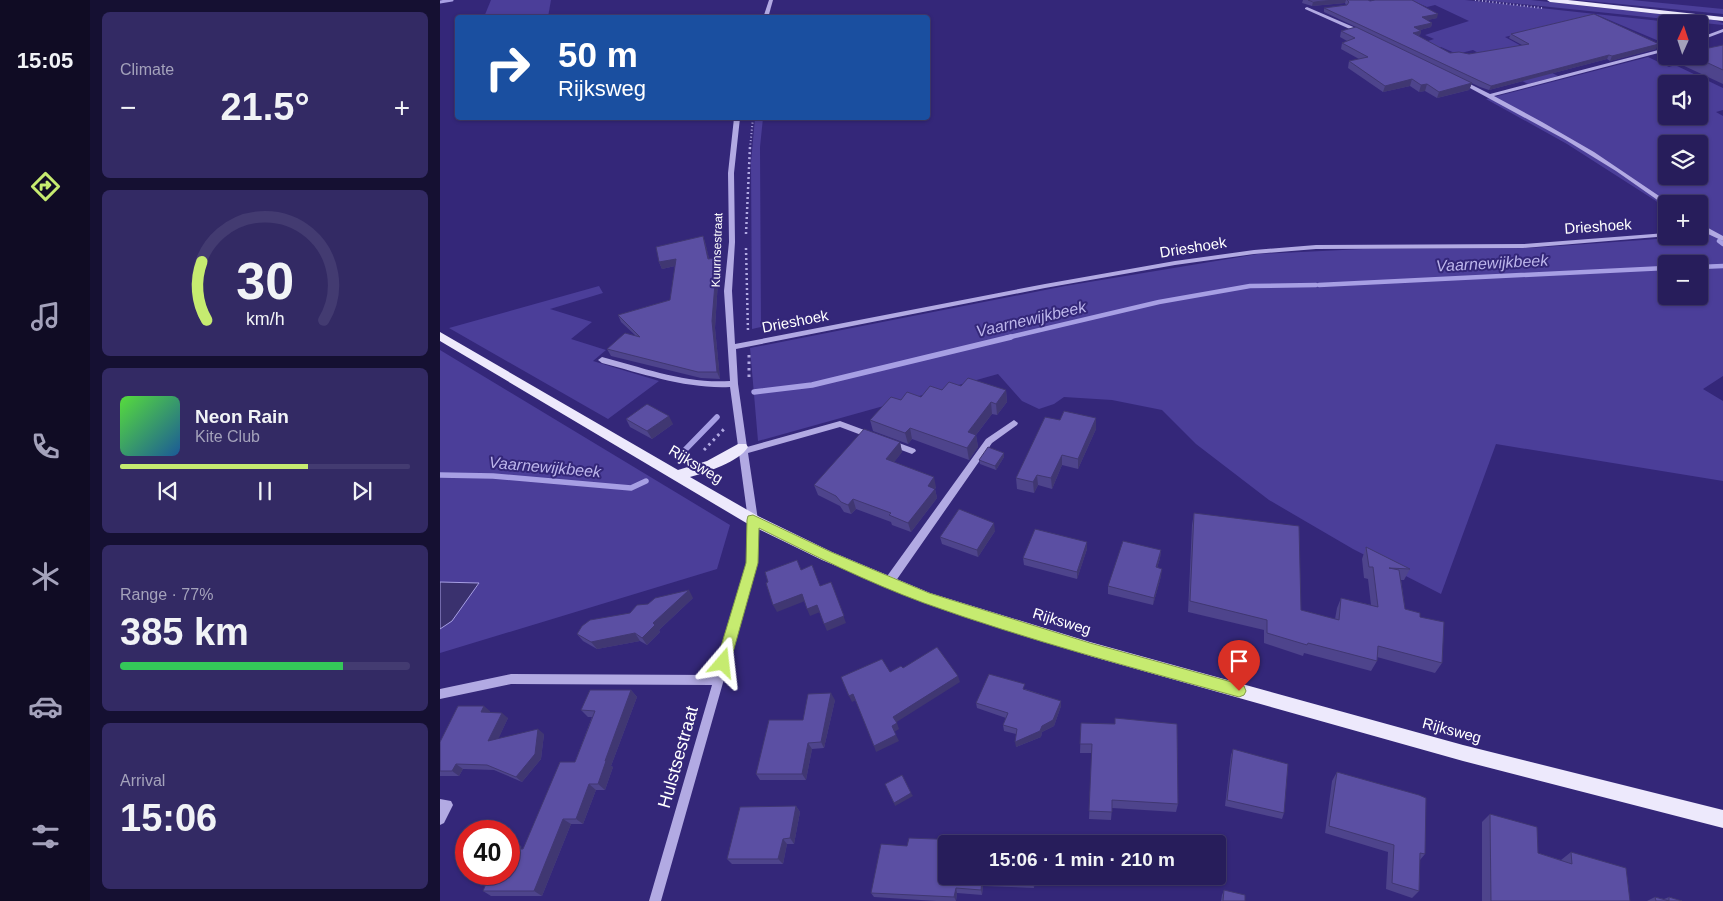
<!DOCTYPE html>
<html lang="en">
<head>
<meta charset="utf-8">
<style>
  body { margin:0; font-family:Helvetica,sans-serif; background:#332a64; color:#f1f3f6; height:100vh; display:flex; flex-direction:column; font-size:19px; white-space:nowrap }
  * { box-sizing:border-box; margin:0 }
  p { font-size:16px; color:#a4a2bb }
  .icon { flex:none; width:28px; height:28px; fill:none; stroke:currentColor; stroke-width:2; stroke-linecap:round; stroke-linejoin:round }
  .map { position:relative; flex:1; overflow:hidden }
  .sheet { display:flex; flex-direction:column; gap:12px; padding:12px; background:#151032; width:350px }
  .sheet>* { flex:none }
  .banner { position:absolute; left:15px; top:15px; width:475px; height:105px; border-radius:5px; box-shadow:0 1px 4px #0004,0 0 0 1px #433b71; background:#1a4fa0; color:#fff; overflow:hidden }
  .needle { width:32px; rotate:3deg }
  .fabs { position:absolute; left:1218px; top:15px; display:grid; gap:10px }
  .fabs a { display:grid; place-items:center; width:50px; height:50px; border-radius:5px; background:#271d5b; box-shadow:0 1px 4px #0004,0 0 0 1px #433b71; font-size:25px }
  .speed { position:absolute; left:15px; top:820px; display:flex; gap:10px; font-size:25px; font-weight:700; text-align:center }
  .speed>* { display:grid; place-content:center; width:65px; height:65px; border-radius:50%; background:#271d5b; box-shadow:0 1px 4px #0004,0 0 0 1px #433b71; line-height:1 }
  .speed .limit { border:8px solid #d22; background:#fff; color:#111 }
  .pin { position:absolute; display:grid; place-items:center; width:42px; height:42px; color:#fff; margin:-51px -21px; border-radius:50% 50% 50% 0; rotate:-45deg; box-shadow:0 0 5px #0007 }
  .pin .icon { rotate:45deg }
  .me { position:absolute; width:55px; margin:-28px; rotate:17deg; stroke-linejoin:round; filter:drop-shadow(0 0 4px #0008) }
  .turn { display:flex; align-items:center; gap:18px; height:105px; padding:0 20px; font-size:22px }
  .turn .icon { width:65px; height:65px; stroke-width:2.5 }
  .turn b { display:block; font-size:35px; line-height:42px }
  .big { font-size:38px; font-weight:800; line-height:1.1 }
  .sheet .tile { flex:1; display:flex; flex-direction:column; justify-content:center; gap:8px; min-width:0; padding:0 18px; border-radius:8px; background:#332a64 }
  .sheet .dial { align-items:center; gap:0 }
  .dial svg { height:130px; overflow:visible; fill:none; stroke:#433b71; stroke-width:7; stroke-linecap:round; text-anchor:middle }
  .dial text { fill:#f1f3f6; stroke:none }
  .song { display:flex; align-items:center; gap:15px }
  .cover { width:60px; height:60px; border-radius:8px; background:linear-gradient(135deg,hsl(110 70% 55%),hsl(210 70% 35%)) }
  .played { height:5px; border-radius:2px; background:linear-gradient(90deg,#c6eb70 65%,#433b71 65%) }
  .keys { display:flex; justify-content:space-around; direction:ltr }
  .heat { display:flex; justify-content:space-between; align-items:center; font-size:28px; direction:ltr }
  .charge { height:8px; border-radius:4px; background:linear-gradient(90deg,#34c759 77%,#433b71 0) }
  .trip { position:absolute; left:498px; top:835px; width:288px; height:50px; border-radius:5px; background:#271d5b; box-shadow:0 1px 4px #0004,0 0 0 1px #433b71; font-weight:800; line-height:50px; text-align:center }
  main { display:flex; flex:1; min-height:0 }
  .menu { display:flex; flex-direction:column; width:90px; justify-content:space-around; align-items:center; background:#100c24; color:#a4a2bb }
  .menu .icon { width:35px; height:35px }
  .menu .on { color:#c6eb70 }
  .menu b { font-size:22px; color:#f1f3f6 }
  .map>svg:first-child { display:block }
  .green { fill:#4b3e99; fill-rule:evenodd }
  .water { fill:#3a316e; stroke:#a79fe4 }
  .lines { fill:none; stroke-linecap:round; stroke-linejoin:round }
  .stream-far2 { stroke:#a79fe4; stroke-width:3 }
  .stream-far1 { stroke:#a79fe4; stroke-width:4.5 }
  .stream { stroke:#a79fe4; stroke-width:5.5 }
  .path-far2 { stroke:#b2aae3; stroke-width:2; stroke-dasharray:1 2.5; stroke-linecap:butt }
  .path-far1 { stroke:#b2aae3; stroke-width:2.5; stroke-dasharray:2 3; stroke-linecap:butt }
  .path { stroke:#b2aae3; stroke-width:3; stroke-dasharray:2.5 4; stroke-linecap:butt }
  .minor { fill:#b2aae3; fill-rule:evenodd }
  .major { fill:#ede9fc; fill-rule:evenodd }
  .wall { fill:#4e448c }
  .shaded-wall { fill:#403772 }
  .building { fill:#5b4fa3; stroke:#403772 }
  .route { fill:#c6eb70; stroke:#819949 }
  .labels { text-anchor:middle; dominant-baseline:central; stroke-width:4; stroke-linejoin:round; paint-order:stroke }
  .far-street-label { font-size:12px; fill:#fff; stroke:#342779 }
  .street-label { font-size:15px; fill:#fff; stroke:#342779 }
  .water-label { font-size:16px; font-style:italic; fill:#bcb5eb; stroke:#342779 }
  .near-street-label { font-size:18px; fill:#fff; stroke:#342779 }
</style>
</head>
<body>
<main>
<nav class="menu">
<b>15:05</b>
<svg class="icon on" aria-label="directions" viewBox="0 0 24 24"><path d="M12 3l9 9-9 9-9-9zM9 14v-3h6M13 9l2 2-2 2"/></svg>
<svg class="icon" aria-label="music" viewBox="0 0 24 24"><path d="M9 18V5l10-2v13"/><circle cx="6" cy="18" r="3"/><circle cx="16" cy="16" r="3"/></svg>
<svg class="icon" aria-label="phone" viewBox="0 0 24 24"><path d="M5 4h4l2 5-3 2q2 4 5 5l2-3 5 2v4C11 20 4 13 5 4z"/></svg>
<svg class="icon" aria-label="climate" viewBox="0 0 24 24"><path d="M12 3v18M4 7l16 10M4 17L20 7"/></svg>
<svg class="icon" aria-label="car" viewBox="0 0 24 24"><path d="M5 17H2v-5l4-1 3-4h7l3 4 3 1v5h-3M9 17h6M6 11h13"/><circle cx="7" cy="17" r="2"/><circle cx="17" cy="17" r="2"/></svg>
<svg class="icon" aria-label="filters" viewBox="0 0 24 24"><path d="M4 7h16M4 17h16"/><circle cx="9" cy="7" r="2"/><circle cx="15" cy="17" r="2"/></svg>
</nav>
<section class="sheet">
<div class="tile"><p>Climate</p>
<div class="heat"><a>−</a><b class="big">21.5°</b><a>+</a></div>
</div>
<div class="tile dial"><svg viewBox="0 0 100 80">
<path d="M14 69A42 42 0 1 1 86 69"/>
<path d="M14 69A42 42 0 0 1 11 33" stroke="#c6eb70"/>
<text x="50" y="56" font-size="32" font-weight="700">30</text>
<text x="50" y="72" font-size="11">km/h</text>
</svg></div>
<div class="tile">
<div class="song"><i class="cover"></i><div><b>Neon Rain</b><p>Kite Club</p></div></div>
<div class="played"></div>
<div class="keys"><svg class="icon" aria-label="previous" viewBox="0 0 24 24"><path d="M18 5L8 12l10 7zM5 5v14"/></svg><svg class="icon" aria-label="pause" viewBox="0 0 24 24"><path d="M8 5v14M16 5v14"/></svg><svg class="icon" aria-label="next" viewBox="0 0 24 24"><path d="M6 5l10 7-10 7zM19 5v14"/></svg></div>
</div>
<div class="tile"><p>Range · 77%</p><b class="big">385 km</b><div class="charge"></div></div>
<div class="tile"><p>Arrival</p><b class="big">15:06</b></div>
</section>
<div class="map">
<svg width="1283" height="901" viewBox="0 0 1283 901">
  <rect width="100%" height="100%" fill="#342779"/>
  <!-- green -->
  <g class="green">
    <path d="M51 0H111L108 17H44Z"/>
    <path d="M971 0H1025L1248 24H1226V44L1155 14 1065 37 1094 53 1081 57 1118 76 1088 84 1054 66 1046 57 1033 50 1017 54 1001 47 993 48 982 43 994 39 985 35 1029 21 995 5 987 7Z"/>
    <path d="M1043 0H1091L1274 20 1283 23V25Z"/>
    <path d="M1138 0H1192L1283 9V14Z"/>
    <path d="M1208 57 1229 67 1235 65 1283 88V110L1276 112 1283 116V376L1263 389 1283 401V481L1056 444 1001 594 913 549 829 500 756 444 722 410 672 400 624 397 614 404 599 409 582 401 558 374 318 441 310 348 625 286 818 254 923 249 1090 248 1259 236V204H1226V210L1216 201 1127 144 1046 99ZM1226 84H1259V116H1226ZM1226 144H1259V176H1226ZM1226 264H1259V296H1226Z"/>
    <path d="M315 118H323L320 147 321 327 312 329 311 162Z"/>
    <path d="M159 286 163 293 110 309 152 322 131 339 166 350 153 361 219 381 168 419 9 328Z"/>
    <path d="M0 350 290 525 277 569 0 653V629L39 584 0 582Z"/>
  </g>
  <!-- water -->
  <path class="water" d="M0 582 39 583 12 621 0 629Z"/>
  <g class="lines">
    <!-- stream-far2 -->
    <path class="stream-far2" d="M0 2 12 0"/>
    <!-- stream-far1 -->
    <g class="stream-far1">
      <path d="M1279 241 1283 244"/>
      <path d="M1259 267 1283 266"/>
      <path d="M879 285 1226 268"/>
      <path d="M566 338 719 302 810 286 876 285"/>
    </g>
    <!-- stream -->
    <g class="stream">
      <path d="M314 392 372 385 571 337"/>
      <path d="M243 452 277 417"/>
      <path d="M0 475 53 476 191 488 206 481"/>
    </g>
    <!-- path-far2 -->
    <g class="path-far2">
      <path d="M1035 0 1102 8"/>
      <path d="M310 148 313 118"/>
    </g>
    <!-- path-far1 -->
    <g class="path-far1">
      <path d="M306 234 310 146"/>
      <path d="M306 248 308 332"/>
    </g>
    <!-- path -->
    <g class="path">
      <path d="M309 355V379"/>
      <path d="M264 450 285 428"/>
    </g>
    <!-- minor -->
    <g class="minor">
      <path d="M329 0H333L328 18H323Z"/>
      <path d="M867 7 925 32V33L921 34 865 9V8Z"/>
      <path d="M1283 29V32L1259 41V38Z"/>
      <path d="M1226 48V51L1054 96 1102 122 1154 152 1231 204H1226V206L1176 171 1124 139 1017 81 1022 80 1050 94Z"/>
      <path d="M294 118H300L294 173 295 242 292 291 295 344 605 284 735 261 814 250 876 245 1083 244 1226 233V236H1229L1083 248 876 249 814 254 735 265 605 288 296 349 298 384 307 447 400 421 435 434 436 436 432 439 400 427 308 453 318 520 317 563 221 901H209L272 685 71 684 0 699V689L71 674 274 675 307 563 308 520 290 387C246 389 204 374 162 363L158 360 162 357C204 368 246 384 290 381L284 291 289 242 288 173Z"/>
      <path d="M1259 223 1283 236V241L1268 234 1259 235V231H1263L1259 228Z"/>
      <path d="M574 420 578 423 577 425 552 443 453 585 449 586 445 585 444 582 445 579 546 439Z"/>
      <path d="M451 440 475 449 476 451 472 454 448 445 447 443Z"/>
      <path d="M0 799 11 801 13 805 4 823 0 825Z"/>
    </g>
    <!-- major -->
    <g class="major">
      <path d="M1107 0H1128L1283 17V21L1110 2Z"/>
      <path d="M0 332 238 470 267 461 298 444H306L308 447C299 462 267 472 250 477L318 516 392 552 490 593 650 642 1023 745 1283 810V828L1023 761 650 656 482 602 382 560 308 524 0 341Z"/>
    </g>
  </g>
  <!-- wall -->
  <g class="wall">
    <path d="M863 0H928L930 1 997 18 987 20 992 23 991 27 980 30 981 31 980 35 978 36 1010 53 1029 54 1082 45 1069 38 1071 34 1216 49 1170 61 1167 59 1049 90 1040 87 975 56 1032 83 1029 90 997 98 985 91 979 92 970 86 943 92 908 68 909 61 919 59 901 49 902 43 907 41 900 37 901 31 916 27 884 12V8L906 5 905 3 872 6 862 3Z"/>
    <path d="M1283 45V84L1240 64 1244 56H1259Z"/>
    <path d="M263 236 265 242 269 259 279 265 275 328 280 379 261 378 171 356 167 349 195 335 181 322 178 315 230 300 235 266 222 269 219 262Z"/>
    <path d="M521 386 566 390 567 402 557 415 552 414 536 435 538 447 529 460 472 439 468 444 433 431 430 420 461 400 481 397Z"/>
    <path d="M656 418V429L638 469 622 465 612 489 598 485 594 493 577 489 576 478 620 420Z"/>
    <path d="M186 419 233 424 212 439 190 427Z"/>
    <path d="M460 442 462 452 454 462 496 487 495 489 497 498 471 532 452 525 451 522 416 509 411 514 404 512 400 506 378 495 374 485Z"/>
    <path d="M564 453V457L556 470 540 464 539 460Z"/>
    <path d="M754 513 861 610 895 619 897 608 901 598 931 605 928 579 924 578 922 559 926 547 970 569 964 580H961L965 609 980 617 1002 663 995 673 937 657V661L931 671 864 653 863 656 824 643V630L748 612 752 525Z"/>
    <path d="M555 531 538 557 502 544 500 537Z"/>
    <path d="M647 542V549L637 579 584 565 583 558Z"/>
    <path d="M721 550 720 558 717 568 721 576 713 605 668 594V586Z"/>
    <path d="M253 598 219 630 220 632 207 645 200 641 157 649 143 641 137 634 190 613Z"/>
    <path d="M585 689 621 701V706L614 726 602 732 601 737 576 747V734L564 731 563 725 566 718 537 708 536 703Z"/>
    <path d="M191 690 197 697 171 766 173 767 165 790H156L143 824H131L102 896H51L43 891 84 847 135 762 152 717H148L141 710Z"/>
    <path d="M395 700 384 748 372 749 366 780H320L316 774 363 720Z"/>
    <path d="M50 711V713L68 718 58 739 104 734 101 759 82 782 54 770 23 769 19 776H0V742Z"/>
    <path d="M641 723 738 804 736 812 672 808 671 820 649 819 652 753H640Z"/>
    <path d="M793 749 844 813 842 819 785 806 791 755Z"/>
    <path d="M897 772 985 854 980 860 979 891 972 898 946 889 948 852 885 833 892 781Z"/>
    <path d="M356 806 360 812 354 844H347L343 864H292L287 859Z"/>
    <path d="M1050 814 1098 853 1121 860 1131 852 1190 901H1042V822Z"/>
    <path d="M597 836 598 841 594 888 543 886 542 895 517 893 516 901H496L434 897 431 893 467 846 574 842Z"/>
    <path d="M784 890 805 901H781L782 895Z"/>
    <path d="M1215 897 1224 899 1229 897 1242 901H1207Z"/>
  </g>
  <!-- shaded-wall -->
  <g class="shaded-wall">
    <path d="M895 0H906L905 3 872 6 873 2Z"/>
    <path d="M998 14 997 18 980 22 982 17Z"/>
    <path d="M992 23 991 27 973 32 974 27Z"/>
    <path d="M981 31 980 35 971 37 973 33Z"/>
    <path d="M1219 44 1216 49 1170 61 1172 56Z"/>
    <path d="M1169 55 1167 59 1049 90 1051 86Z"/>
    <path d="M972 79 970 86 943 92 945 86Z"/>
    <path d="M1032 83 1029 90 997 98 999 92Z"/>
    <path d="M987 84 985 91 979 92 981 85Z"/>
    <path d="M263 236 265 242 271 266 268 259Z"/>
    <path d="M277 258 279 265 275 328 280 379 277 372 272 321Z"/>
    <path d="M236 259 239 265 222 269 219 262Z"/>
    <path d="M566 390 567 402 557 415 556 404Z"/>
    <path d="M551 402 552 414 529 444 528 432Z"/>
    <path d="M229 416 233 424 212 439 207 431Z"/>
    <path d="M656 418V429L638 469V459Z"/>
    <path d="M470 428 472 439 468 444 465 433Z"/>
    <path d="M536 435 538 447 529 460 527 448Z"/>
    <path d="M460 442 462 452 449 469 446 459Z"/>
    <path d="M564 453V457L556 470 555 466Z"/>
    <path d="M622 455V465L612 489 611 478Z"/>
    <path d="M597 475 598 485 594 493 593 482Z"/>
    <path d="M494 477 496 487 495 489 497 498 471 532 468 523 488 486Z"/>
    <path d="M413 499 416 509 411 514 408 505Z"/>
    <path d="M554 523 555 531 538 557 537 550Z"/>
    <path d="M647 542V549L637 579V572Z"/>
    <path d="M721 550 720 558 715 575 716 567Z"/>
    <path d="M722 569 721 576 713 605 714 598Z"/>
    <path d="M391 582 406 623 387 631 384 624Z"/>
    <path d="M249 590 253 598 219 630 220 632 207 645 202 638 213 623Z"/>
    <path d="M362 594 365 601 337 612 333 605Z"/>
    <path d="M377 605 380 612 370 616 367 609Z"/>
    <path d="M195 633 200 641 157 649 151 642Z"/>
    <path d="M518 676 520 682 455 723 453 717Z"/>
    <path d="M191 690 197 697 171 766 173 767 165 790 158 784 165 761Z"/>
    <path d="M391 693 395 700 384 748 381 742Z"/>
    <path d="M413 694 416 700 412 702 409 696Z"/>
    <path d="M621 701V706L614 726 602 732 601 737 576 747 575 742Z"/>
    <path d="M44 706 50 711 47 718 41 712Z"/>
    <path d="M62 713 68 718 55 746 48 741Z"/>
    <path d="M457 723 459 729 454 732 452 726Z"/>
    <path d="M98 729 104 734 101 759 82 782 76 777Z"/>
    <path d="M456 735 459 741 436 752 434 746Z"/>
    <path d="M368 743 372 749 366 780 362 774Z"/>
    <path d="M16 764 23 769 19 776 12 771Z"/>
    <path d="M149 784 156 790 143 824 136 819Z"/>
    <path d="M471 793 473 796 455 806 454 803Z"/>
    <path d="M356 806 360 812 354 844 350 838Z"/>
    <path d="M123 819 131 824 102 896 94 891Z"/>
    <path d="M343 839 347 844 343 864 338 859Z"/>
    <path d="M594 876H595L594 888 593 883Z"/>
    <path d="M542 881 543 886 542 895 541 890Z"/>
    <path d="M516 888 517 893 516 901 514 897Z"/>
  </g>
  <!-- building -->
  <g class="building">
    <path d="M868 0H895L873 2Z"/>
    <path d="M907 0H928L930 1 935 0H972L998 14 982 17 992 23 974 27 981 31 973 33 1010 53 1019 52 1029 54 1089 44 1071 34 1154 14 1219 44 1172 56 1169 55 1051 86 1042 82 884 8 907 5 909 2Z"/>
    <path d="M916 27 1032 83 999 92 987 84 981 85 972 79 945 86 909 61 928 57 902 43 915 38 901 31Z"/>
    <path d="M1283 45V70L1253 56H1259V50Z"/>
    <path d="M263 236 268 259 277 258 272 321 277 372H258L167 349 185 333 200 337 178 315 230 300 236 259 219 262 216 247Z"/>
    <path d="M528 378 566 390 556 404 551 402 528 432 536 435 527 448 470 428 465 433 430 420 451 397 461 400 467 392 481 397 490 386 502 390 509 382 521 386Z"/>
    <path d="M207 404 229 416 207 431 186 419Z"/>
    <path d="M624 411 656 418 638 459 622 455 611 478 597 475 593 482 576 478 605 417 620 420Z"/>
    <path d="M424 429 460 442 446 459 494 477 488 486 495 489 468 523 449 515 451 513 413 499 408 505 401 502 396 496 374 485Z"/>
    <path d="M548 447 564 453 555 466 539 460Z"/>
    <path d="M519 509 554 523 537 550 500 537Z"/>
    <path d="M754 513 859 526 861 610 899 620 901 598 938 607 933 567H929L926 547 970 569 949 568 959 570 965 609 980 613V617L1004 622 1002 663 938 646 937 661 868 643 867 645 827 633V620L750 601Z"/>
    <path d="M595 529 647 542 637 572 583 558Z"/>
    <path d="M683 541 721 550 716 567 722 569 714 598 668 586Z"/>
    <path d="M357 560 361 570 372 565 380 586 391 582 404 616 384 624 377 605 367 609 362 594 333 605 326 583 328 582 325 572Z"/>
    <path d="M249 590 213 623 215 625 202 638 195 633 151 642 137 634 142 626 150 620 190 613 197 605 208 604 215 598Z"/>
    <path d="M497 647 518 676 453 717 457 723 452 726 456 735 434 746 413 694 409 696 401 677 442 659 450 672 461 666 463 668Z"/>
    <path d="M549 674 585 684 583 689 621 701 613 720 602 726 600 731 575 742 577 729 563 725 568 713 536 703Z"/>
    <path d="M150 690H191L165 761H166L158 784H149L136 819H123L94 891H43L50 874H69V846H81V849H83L120 762H135L155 711 141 710Z"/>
    <path d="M391 693 381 742 368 743 362 774H316L329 720H363L368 694Z"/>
    <path d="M18 706H44L41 712 62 713 48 741 98 729 95 754 76 777 47 765 16 764 12 771H0V742Z"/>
    <path d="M675 718 737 724 738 804 672 800V812L649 811 652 744H640L641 723 675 724Z"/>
    <path d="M793 749 848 764 844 813 787 800Z"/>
    <path d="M897 772 979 795 986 798 985 854 980 853 979 891 952 883 954 845 889 826Z"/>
    <path d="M462 775 471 793 454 803 445 784Z"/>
    <path d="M356 806 350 838 343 839 338 859H287L300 807Z"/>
    <path d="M1050 814 1097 827 1098 853 1132 864 1131 852 1186 868 1190 901H1051Z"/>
    <path d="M574 835 597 836V844H506V876H594L593 883 542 881 541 890 516 888 514 897 431 893 441 844 467 846 469 838 574 842Z"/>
    <path d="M784 890 805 895V901H783Z"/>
    <path d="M1215 897 1229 901H1216Z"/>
    <path d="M1229 897 1242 901H1229Z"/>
  </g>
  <!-- route -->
  <path class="route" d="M313 515 391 552 489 593 650 643 799 684 804 686 806 691 804 695 799 697C694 668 587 640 484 603 427 582 373 555 319 528L318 563 290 663 288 668 283 670 278 668 276 663 306 563 307 520 308 516Z"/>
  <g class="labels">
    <!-- far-street labels -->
    <g class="far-street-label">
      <text transform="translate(277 250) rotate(-88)">Kuurnsestraat</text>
    </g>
    <!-- street labels -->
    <g class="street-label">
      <text transform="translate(1158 226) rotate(-4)">Drieshoek</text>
      <text transform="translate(753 247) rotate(-9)">Drieshoek</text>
      <text transform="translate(355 321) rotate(-11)">Drieshoek</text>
      <text transform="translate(256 464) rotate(31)">Rijksweg</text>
      <text transform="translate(622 621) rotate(17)">Rijksweg</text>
      <text transform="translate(1012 730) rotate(15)">Rijksweg</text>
    </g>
    <!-- water labels -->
    <g class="water-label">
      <text transform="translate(1052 263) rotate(-3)">Vaarnewijkbeek</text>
      <text transform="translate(591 319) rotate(-13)">Vaarnewijkbeek</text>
      <text transform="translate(105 467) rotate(5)">Vaarnewijkbeek</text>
    </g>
    <!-- near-street labels -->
    <g class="near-street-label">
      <text transform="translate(238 757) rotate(-74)">Hulstsestraat</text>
    </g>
  </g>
</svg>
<div class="fabs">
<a><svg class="needle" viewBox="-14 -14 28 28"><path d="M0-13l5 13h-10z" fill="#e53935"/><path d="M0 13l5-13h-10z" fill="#a4a2bb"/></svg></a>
<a><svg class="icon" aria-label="sound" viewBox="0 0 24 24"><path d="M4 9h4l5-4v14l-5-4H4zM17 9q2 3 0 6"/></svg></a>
<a><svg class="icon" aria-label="layers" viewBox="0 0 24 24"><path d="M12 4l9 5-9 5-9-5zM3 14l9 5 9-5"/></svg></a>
<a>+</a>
<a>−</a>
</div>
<div class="speed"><div class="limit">40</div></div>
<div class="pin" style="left:799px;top:691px;background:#d93025"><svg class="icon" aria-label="arrive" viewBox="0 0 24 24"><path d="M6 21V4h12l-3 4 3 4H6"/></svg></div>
<svg class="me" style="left:283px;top:663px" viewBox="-20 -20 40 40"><path d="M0-17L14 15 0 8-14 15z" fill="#c6eb70" stroke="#fff" stroke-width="4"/></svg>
<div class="trip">15:06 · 1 min · 210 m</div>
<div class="banner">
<div class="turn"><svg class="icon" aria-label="right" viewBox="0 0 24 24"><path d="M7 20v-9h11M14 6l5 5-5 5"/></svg><div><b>50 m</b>Rijksweg</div></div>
</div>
</div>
</main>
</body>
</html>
